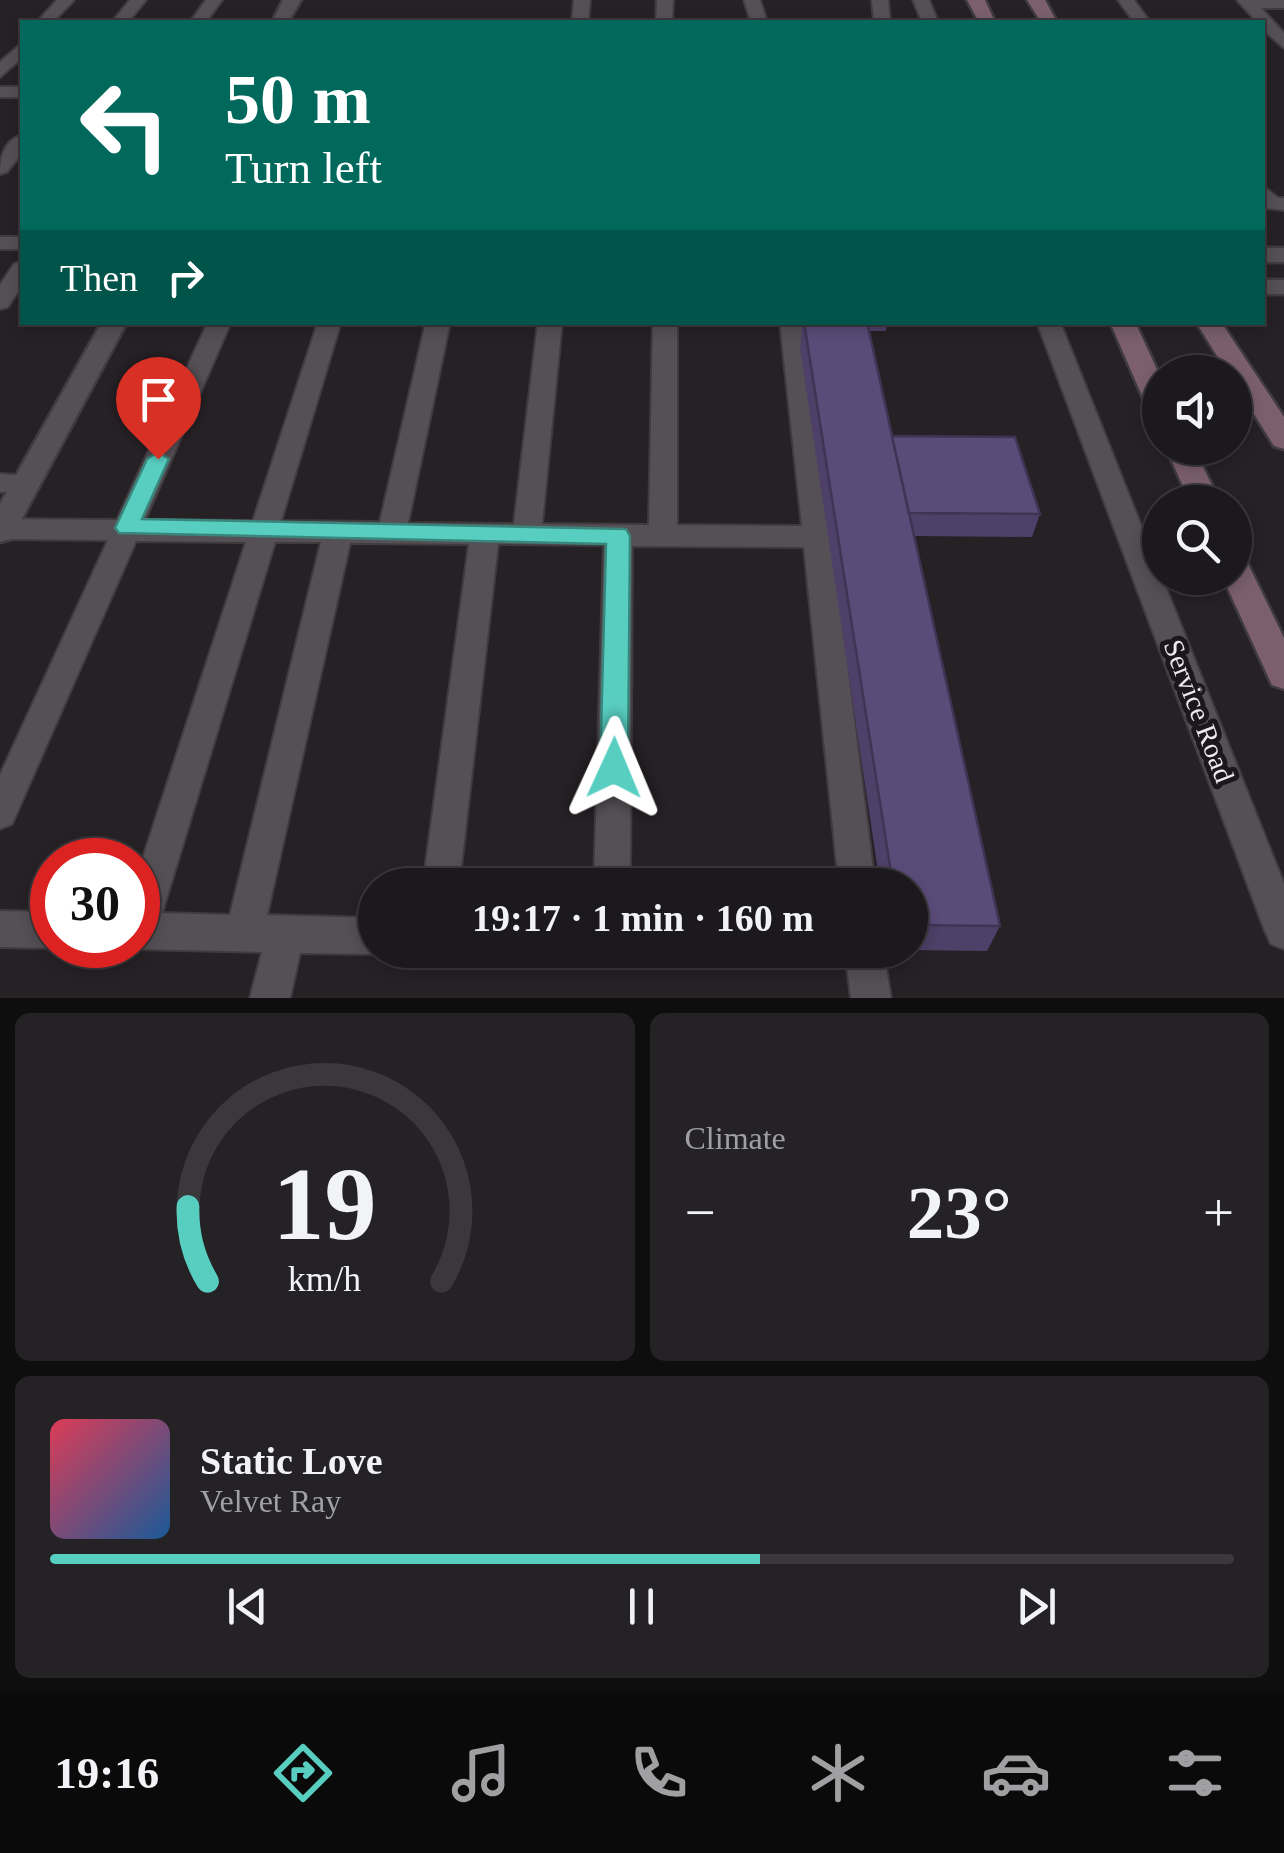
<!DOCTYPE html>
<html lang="en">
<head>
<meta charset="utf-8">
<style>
  body { margin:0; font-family:"Times New Roman",serif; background:#252225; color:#f1f3f6; height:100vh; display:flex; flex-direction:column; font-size:38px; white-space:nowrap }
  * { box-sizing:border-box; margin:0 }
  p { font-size:32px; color:#a0a0a3 }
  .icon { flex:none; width:55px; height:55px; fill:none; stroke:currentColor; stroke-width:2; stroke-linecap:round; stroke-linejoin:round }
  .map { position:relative; height:998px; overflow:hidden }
  .panel { display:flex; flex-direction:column; gap:15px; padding:15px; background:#0f0e0f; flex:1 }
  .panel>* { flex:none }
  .top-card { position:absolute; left:20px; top:20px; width:1245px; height:305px; border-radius:0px; box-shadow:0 5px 15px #0003,0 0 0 2px #3a383b; background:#00695c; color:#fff; overflow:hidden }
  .tools { position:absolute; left:1142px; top:355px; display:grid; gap:20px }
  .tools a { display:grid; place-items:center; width:110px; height:110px; border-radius:50%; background:#1c191c; box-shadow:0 5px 15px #0003,0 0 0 2px #3a383b; font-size:50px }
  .speed { position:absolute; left:30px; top:838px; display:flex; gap:20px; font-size:50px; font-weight:700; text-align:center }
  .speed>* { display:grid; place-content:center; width:130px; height:130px; border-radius:50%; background:#1c191c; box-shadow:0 5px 15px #0003,0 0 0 2px #3a383b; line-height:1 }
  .speed .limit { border:15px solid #d22; background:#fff; color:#111 }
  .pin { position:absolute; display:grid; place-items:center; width:85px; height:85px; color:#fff; margin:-102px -42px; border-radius:50% 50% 50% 0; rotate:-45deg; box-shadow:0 0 10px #0007 }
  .pin .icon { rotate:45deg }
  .me { position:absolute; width:110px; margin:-55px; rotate:1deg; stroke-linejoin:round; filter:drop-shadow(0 0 8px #0008) }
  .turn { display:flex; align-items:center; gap:35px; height:210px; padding:0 40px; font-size:45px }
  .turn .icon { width:130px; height:130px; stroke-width:2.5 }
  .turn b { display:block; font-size:70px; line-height:85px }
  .then { display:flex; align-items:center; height:95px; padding:0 40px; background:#0003; gap:20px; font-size:38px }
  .big { font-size:75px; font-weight:700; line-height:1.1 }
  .panel .card { flex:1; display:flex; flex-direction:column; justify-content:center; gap:15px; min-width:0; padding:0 35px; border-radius:15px; background:#252225 }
  .panel .dial { align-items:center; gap:0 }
  .dial svg { height:260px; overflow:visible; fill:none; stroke:#3a383b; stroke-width:7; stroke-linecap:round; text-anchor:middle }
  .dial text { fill:#f1f3f6; stroke:none }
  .song { display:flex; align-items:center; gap:30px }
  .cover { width:120px; height:120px; border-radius:15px; background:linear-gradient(135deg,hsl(350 70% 55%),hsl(210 70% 35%)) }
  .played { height:10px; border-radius:5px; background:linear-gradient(90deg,#58cec1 60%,#3a383b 60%) }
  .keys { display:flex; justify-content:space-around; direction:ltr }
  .heat { display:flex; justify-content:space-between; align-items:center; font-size:55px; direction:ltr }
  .panel .tiles { flex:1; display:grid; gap:15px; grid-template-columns:1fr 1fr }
  .card:last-child { grid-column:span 2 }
  .trip { position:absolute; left:358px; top:868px; width:570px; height:100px; border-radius:50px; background:#1c191c; box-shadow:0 5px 15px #0003,0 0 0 2px #3a383b; font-weight:700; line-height:100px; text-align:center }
  .menu { display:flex; height:160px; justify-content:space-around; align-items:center; background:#0b0a0b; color:#a0a0a3 }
  .menu .icon { width:70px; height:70px }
  .menu .selected { color:#58cec1 }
  .menu b { font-size:45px; color:#f1f3f6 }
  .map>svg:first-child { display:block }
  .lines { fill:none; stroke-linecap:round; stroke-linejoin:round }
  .minor-casing { stroke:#403b3f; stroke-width:4 }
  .tertiary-casing { stroke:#403b3f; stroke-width:5 }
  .secondary-casing { stroke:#403b3f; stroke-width:5 }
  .minor { fill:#555055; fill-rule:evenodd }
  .tertiary { fill:#555055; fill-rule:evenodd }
  .secondary { fill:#7b606c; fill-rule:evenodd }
  .wall { fill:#4e4068 }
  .building { fill:#5b4b79; stroke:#403455; stroke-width:2.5 }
  .route { fill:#58cec1; stroke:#39867d; stroke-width:2.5 }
  .labels { text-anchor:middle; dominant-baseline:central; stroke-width:10; stroke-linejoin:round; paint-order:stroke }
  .street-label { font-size:28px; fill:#edeaed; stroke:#1c171c }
</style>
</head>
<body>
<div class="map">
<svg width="1284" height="998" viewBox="0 0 1284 998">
  <rect width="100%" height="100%" fill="#262125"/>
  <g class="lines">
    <defs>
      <g id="minor">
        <path d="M57 0H74L53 22H37Z"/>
        <path d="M130 0H146L128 22H112Z"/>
        <path d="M206 0H222L206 22H190Z"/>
        <path d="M574 0H590L588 22H572Z"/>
        <path d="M657 0H673L672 22H656Z"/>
        <path d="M744 0H760L767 22H751Z"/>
        <path d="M872 0H888L890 22H874Z"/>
        <path d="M913 0H929L938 22H922Z"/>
        <path d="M1118 0H1134L1150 22H1134Z"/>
        <path d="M1237 0H1284V8H1261L1284 33V48L1262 29V22H1257Z"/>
        <path d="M22 43V58L0 77V62Z"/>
        <rect x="0" y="87" width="22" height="10"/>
        <path d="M22 135V153L7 172 0 174C0 158 4 140 22 135Z"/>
        <path d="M1262 185 1278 198H1284V210L1265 208Z"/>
        <rect x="0" y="237" width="22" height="12"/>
        <path d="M22 262V285L8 307 0 309V285L14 264Z"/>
        <path d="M208 322H231L145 520 253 521 318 322H341L281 521 380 522 426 322H450L408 523 514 524 538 322H562L542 524 649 525 653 322H677V525L802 526 780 322H804L875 885H839L804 547 632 546 630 885H594L604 545 498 544 459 885H423L469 544 350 543 267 915 375 918V950H386L375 954 300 953 290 998H250L262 952 138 949 127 945H138V873L246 542 136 541 12 824 0 829V775L108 540 1 539 0 519 117 520ZM275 542H321L230 915 162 913Z"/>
        <path d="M1037 322H1060L1284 884V949L1271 944 1265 931Z"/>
        <path d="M0 474 36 476 40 483 36 490 0 492Z"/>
        <path d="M0 911 52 912V945H60L52 948 0 947Z"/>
        <path d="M845 950H883L891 998H851Z"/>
      </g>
      <g id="tertiary">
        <path d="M283 0H301L288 22H272Z"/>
        <rect x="1262" y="248" width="22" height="14"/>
        <rect x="1262" y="280" width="22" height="14"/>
        <path d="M102 322H127L11 539 0 542V504Z"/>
      </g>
      <g id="secondary">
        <path d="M967 0H985L995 22H979Z"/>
        <path d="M1027 0H1045L1057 22H1041Z"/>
        <path d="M1110 322H1135L1160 376V414L1150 411 1146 405Z"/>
        <path d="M1196 322H1221L1284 417V449L1274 446 1235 384V372H1227Z"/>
        <path d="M1166 448H1194L1220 502H1190Z"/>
        <path d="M1235 556 1246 560 1284 638V689L1272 685 1223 578H1235Z"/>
      </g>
    </defs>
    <!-- minor casing -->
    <use href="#minor" class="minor-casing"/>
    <!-- tertiary casing -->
    <use href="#tertiary" class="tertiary-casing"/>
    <!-- secondary casing -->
    <use href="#secondary" class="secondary-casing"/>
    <!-- minor -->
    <use href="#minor" class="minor"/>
    <!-- tertiary -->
    <use href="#tertiary" class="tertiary"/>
    <!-- secondary -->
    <use href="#secondary" class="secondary"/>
  </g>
  <!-- wall -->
  <path class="wall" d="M803 322H887L886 331H868L892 436 1040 514 1032 537 914 536 1000 926 987 951 910 950V885H880L800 348Z"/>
  <!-- building -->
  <g class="building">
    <path d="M804 322H867L1000 926 910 925V885H893Z"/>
    <path d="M892 436 1015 437 1040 514 909 513Z"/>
  </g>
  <!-- route -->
  <path class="route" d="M158 452 169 459 142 519 626 529 630 536 628 768 624 777 614 781 604 777 600 768 606 544 119 533 115 528 147 459Z"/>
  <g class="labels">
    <!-- street labels -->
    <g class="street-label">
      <text transform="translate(1199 711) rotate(69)">Service Road</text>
    </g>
  </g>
</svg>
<div class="tools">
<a><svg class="icon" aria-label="sound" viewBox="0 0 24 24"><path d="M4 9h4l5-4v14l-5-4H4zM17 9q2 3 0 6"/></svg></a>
<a><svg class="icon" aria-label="search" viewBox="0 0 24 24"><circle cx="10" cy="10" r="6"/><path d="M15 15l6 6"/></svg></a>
</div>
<div class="speed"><div class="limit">30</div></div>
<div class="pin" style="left:158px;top:459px;background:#d93025"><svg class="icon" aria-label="arrive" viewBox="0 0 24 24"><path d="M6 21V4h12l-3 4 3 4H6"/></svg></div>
<svg class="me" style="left:614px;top:768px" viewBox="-20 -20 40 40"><path d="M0-17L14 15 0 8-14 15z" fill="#58cec1" stroke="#fff" stroke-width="4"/></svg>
<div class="trip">19:17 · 1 min · 160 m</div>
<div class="top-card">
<div class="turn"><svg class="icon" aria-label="left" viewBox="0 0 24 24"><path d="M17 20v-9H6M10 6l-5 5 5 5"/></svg><div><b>50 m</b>Turn left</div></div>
<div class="then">Then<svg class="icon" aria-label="right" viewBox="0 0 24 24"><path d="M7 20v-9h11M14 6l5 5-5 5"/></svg></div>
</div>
</div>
<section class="panel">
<div class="tiles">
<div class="card dial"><svg viewBox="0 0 100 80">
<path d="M14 69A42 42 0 1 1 86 69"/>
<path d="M14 69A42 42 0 0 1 8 46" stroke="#58cec1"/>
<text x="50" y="56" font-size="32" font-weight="700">19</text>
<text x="50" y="72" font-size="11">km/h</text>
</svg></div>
<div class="card"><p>Climate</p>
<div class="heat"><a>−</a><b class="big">23°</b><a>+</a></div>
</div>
<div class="card">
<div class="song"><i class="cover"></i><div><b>Static Love</b><p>Velvet Ray</p></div></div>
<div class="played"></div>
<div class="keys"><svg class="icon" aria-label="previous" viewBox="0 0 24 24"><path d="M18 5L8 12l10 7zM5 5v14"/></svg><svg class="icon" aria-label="pause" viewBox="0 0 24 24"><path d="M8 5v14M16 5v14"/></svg><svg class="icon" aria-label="next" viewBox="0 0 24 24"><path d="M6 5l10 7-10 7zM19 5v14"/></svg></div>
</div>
</div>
</section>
<nav class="menu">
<b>19:16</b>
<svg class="icon selected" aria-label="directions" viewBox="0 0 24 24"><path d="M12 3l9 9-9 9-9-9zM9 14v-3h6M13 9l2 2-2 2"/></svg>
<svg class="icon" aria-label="music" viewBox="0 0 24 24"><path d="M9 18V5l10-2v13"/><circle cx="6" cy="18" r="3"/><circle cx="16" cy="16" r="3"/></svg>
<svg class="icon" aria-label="phone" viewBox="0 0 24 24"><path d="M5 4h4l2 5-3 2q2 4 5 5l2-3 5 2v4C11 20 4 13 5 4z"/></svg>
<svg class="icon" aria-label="climate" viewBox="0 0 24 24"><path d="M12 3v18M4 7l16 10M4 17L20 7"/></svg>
<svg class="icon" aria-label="car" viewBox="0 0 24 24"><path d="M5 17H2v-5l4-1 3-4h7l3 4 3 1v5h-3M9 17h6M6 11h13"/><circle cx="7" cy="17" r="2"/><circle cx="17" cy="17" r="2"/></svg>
<svg class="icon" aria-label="filters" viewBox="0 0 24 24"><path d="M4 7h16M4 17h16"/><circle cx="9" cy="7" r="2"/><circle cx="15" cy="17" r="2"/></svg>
</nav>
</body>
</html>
